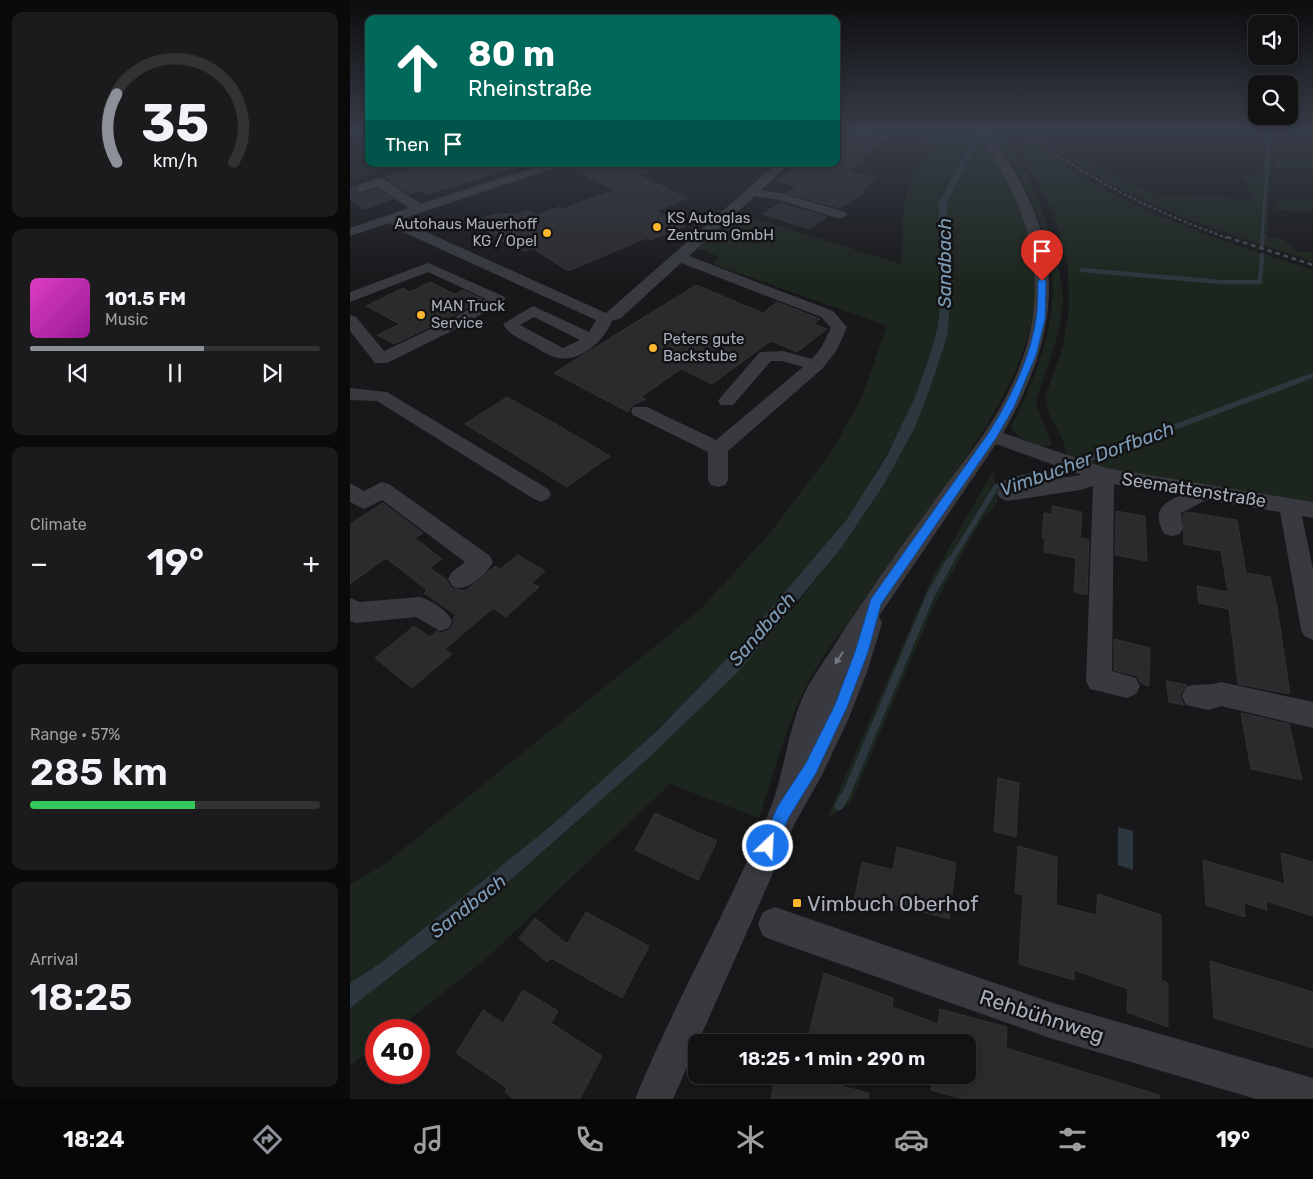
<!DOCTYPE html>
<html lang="en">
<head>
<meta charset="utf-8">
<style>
  body { margin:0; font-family:Rubik,sans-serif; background:#1b1b1d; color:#f1f3f6; height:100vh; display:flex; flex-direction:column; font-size:19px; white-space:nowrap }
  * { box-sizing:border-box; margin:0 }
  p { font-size:16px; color:#9c9ea0 }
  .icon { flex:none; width:28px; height:28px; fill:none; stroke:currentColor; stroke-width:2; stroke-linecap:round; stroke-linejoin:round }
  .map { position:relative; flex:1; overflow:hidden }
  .drawer { display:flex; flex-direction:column; gap:12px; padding:12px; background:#0a0a0b; width:350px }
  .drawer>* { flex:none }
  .top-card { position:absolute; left:15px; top:15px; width:475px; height:152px; border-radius:10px; box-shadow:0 2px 12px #0003,0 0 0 1px #313234; background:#00695c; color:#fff; overflow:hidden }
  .buttons { position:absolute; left:898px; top:15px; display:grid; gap:10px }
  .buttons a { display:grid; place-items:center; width:50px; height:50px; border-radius:10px; background:#121214; box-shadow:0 2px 12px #0003,0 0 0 1px #313234; font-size:25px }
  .speed { position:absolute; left:15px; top:1019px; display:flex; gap:10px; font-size:25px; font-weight:700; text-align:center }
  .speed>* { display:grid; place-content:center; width:65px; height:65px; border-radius:50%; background:#121214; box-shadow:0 2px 12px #0003,0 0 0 1px #313234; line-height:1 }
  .speed .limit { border:8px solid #d22; background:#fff; color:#111 }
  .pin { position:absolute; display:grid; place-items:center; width:42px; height:42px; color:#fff; margin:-51px -21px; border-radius:50% 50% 50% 0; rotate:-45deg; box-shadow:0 0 5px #0007 }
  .pin .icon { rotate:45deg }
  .me { position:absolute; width:55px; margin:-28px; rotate:25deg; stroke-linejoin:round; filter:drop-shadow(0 0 4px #0008) }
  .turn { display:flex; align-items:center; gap:18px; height:105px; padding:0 20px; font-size:22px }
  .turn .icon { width:65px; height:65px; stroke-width:2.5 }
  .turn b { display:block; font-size:35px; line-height:42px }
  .then { display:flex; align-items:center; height:48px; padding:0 20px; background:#0003; gap:10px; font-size:19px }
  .big { font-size:38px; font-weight:600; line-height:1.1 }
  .drawer .widget { flex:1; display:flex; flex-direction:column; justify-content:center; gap:8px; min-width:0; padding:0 18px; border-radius:10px; background:#1b1b1d }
  .drawer .dial { align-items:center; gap:0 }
  .dial svg { height:130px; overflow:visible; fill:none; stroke:#313234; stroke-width:7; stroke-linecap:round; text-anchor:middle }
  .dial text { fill:#f1f3f6; stroke:none }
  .song { display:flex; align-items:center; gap:15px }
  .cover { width:60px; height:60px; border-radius:8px; background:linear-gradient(135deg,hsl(310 70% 55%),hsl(300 70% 35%)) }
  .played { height:5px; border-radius:2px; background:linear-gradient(90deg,#8c9099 60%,#313234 60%) }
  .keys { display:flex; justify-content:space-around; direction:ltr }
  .heat { display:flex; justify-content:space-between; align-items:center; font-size:28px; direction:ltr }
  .charge { height:8px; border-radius:4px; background:linear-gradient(90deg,#34c759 57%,#313234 0) }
  .trip { position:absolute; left:338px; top:1034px; width:288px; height:50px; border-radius:10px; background:#121214; box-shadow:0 2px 12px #0003,0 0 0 1px #313234; font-weight:600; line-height:50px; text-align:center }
  .tab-bar { display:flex; height:80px; justify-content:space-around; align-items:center; background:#070708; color:#9c9ea0 }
  .tab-bar .icon { width:35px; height:35px }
  .tab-bar .current { color:#8c9099 }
  .tab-bar b { font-size:22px; color:#f1f3f6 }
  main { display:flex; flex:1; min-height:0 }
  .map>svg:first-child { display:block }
  .green { fill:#1d261e }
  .water { fill:#2d373f }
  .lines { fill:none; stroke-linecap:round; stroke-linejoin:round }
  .stream-far4 { stroke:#2d373f; stroke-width:3 }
  .stream-far3 { stroke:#2d373f; stroke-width:4.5 }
  .stream-far2 { stroke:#2d373f; stroke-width:5.5 }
  .stream-far1 { stroke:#2d373f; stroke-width:8 }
  .stream { stroke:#2d373f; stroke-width:9 }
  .building { fill:#2b2b2e; stroke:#323236 }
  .minor { fill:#383a3f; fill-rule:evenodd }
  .rail-far1 { stroke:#4b4e55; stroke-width:2; stroke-dasharray:3 2.5; stroke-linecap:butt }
  .rail { stroke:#4b4e55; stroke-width:2.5; stroke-dasharray:4.5 4; stroke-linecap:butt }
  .oneway { fill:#767a83 }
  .route { fill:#1a73e8; stroke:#114b97 }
  .poi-dot { fill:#feb72c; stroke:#131315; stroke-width:2 }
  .labels { text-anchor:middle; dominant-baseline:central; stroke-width:5; stroke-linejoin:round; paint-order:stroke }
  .far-poi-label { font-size:15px; fill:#a9aebb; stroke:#131315; text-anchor:start }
  .street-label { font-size:18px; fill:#a9aebb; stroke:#131315 }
  .water-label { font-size:19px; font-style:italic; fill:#7e9db8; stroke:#131315 }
  .near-poi-label { font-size:21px; fill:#a9aebb; stroke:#131315; text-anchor:start }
  .near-street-label { font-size:21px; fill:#a9aebb; stroke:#131315 }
</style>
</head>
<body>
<main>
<section class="drawer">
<div class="widget dial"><svg viewBox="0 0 100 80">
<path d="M14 69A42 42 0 1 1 86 69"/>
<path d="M14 69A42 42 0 0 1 14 27" stroke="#8c9099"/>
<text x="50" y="56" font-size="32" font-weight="700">35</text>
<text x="50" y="72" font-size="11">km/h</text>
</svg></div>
<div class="widget">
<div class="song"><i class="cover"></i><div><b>101.5 FM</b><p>Music</p></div></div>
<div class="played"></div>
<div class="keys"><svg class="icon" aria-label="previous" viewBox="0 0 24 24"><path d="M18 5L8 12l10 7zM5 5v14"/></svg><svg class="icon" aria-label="pause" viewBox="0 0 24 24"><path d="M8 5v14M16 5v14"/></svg><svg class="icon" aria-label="next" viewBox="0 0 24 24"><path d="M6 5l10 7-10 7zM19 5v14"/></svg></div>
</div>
<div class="widget"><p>Climate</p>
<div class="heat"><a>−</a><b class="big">19°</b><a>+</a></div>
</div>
<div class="widget"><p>Range · 57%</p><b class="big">285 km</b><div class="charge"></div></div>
<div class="widget"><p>Arrival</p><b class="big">18:25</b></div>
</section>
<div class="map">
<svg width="963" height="1099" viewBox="0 0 963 1099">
  <rect width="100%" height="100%" fill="#18181a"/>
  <!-- green -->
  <g class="green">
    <path d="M511 129H624L629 136 618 147 589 202V241L593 275 588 325 579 358 565 397 535 457 497 519 390 645 308 730 202 825 32 962 0 983V885L36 863 350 610 420 533 480 454 512 397 537 326 363 264 370 257 348 249 388 213 551 264 554 202 564 170 593 141Z"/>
    <path d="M647 134C680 166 694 208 704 252 709 270 715 290 712 309 709 340 696 370 686 400L687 408 702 445C688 450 668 439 661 427 680 389 698 348 702 305 708 246 676 182 644 135Z"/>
    <path d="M633 142C639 149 647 157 652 166 672 200 691 258 686 298 678 360 646 413 611 464 573 519 532 571 495 627 482 644 469 662 459 681 436 724 424 773 409 818L320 784 137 958 46 1030H26V1045L0 1066V1008L127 910 232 818 445 606 489 551 533 486 597 337V203L626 145Z"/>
    <path d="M677 145C694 145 716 168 732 177 804 219 884 246 963 270V506L930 497 737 465 724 461 715 453 714 442 699 414 695 398 713 346 719 308 718 268 703 212 668 148Z"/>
    <path d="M701 146H709L752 171 805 194 906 199 890 176 913 177V154H921L918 238H931L949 252H963V261C869 232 782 205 701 146Z"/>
    <path d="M927 155 963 156V168L927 167Z"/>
    <path d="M27 164H50L0 179V172Z"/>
    <path d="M926 199 963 201V212L925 210Z"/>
    <path d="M643 471 648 502 628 525 584 606 500 804 477 818 582 578Z"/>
  </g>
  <!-- water -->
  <g class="water">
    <path d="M629 136 633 142 626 145 597 203V234L603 278 601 294 597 337 579 391 565 427 533 486 489 551 388 672 295 761 127 910 0 1008V983L32 962 202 825 308 730 390 645 497 519 536 457 565 397 579 358 588 325 593 275 589 241V202L618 147Z"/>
    <path d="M768 827 783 831V870L768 865Z"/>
  </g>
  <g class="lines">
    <!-- stream-far4 -->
    <g class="stream-far4">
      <path d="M919 129V150"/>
      <path d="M640 131 643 130"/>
      <path d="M912 239 918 156"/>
    </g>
    <!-- stream-far3 -->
    <g class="stream-far3">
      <path d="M912 245 913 237"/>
      <path d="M732 270 871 282H910L912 255"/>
      <path d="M950 380 963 375"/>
    </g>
    <!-- stream-far2 -->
    <path class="stream-far2" d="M600 562 646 487 662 480 707 470 734 461 953 379"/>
    <!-- stream-far1 -->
    <path class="stream-far1" d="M495 797 581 594 600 561"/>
    <!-- stream -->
    <path class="stream" d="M489 806 495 796"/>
  </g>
  <!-- building -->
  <g class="building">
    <path d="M486 129 538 135 497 172 526 178 511 191 515 192 490 208 437 193 448 186 425 181 449 164H486Z"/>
    <path d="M80 164H167L168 167 77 194 72 190 60 194 35 177Z"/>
    <path d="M214 164H312V166L287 175 337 198 306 211 335 226 300 240 296 238 218 271 182 248 175 251 163 244 159 245 123 222 146 214H166L178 210 187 215 209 207 213 209 264 190Z"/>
    <path d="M5 186 8 193 13 194 28 189 43 199 14 209 0 198V188Z"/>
    <path d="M431 203 477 217 459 229 412 214Z"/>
    <path d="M80 282 105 294 113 290 132 299 97 319 44 344 27 335 50 324 16 306 53 288 60 292Z"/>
    <path d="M346 285 413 313 427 302 470 319 464 324 477 329 447 352 421 341 362 384 331 369 291 397 296 399 281 406 278 412 204 373Z"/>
    <path d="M157 397 204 423 260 456 217 487 115 424Z"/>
    <path d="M33 503 73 533 65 538 92 559 80 568 96 579 101 588 115 591 145 566 150 569 168 555 195 571 182 583 189 587 156 617 143 608 95 649 102 654 62 688 25 658 64 626 80 637 87 631 91 633 100 630 104 622 103 618 106 615 74 593 77 590 36 558 0 584V524Z"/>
    <path d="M702 506 732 512 730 538 739 540 737 595 724 592 726 558 694 552 695 539 692 538 694 513 702 514Z"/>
    <path d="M766 511 795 516 797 561 765 555Z"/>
    <path d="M837 512 887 520 896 573 920 577 927 607 940 694 888 684 879 609 849 603 847 586 878 592 871 551 834 544 833 514Z"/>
    <path d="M764 639 800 648 799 686 791 683 787 676 764 670Z"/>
    <path d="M816 681 837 685 830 695 834 705 819 702Z"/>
    <path d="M891 713 939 724 952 780 901 769Z"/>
    <path d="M648 778 669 783 666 837 644 831Z"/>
    <path d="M305 813 367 841 348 880 285 850Z"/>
    <path d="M668 846 707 857 706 905 746 915 748 894 811 915V980L818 983V1027L777 1012 778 989 724 970V980L669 964 673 895 665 893Z"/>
    <path d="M547 847 606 863 599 919 540 903 538 911 504 901 512 862 543 870Z"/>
    <path d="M931 853 963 862V916L916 901 917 910 894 903 895 917 856 905 853 860 935 884Z"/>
    <path d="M236 912 299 946 272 998 201 958 197 962 169 938 185 918 217 944Z"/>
    <path d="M860 961 963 992V1048L864 1018Z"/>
    <path d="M474 973 543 998 542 1007 588 1024 590 1009 657 1027 656 1048 809 1095V1099H613L581 1090 583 1075H616V1042H485L459 1033Z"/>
    <path d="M173 990 208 1011 201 1023 252 1056 230 1099H164L155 1092 157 1088 106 1053 133 1010 153 1023Z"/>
    <path d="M425 1075H448L519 1093 518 1099H421Z"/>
  </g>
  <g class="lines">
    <!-- minor -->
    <g class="minor">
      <path d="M625 129H635C716 232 718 321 653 433L756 468 963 502V518L952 516 963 569V640L954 636 951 629 930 512 856 500 831 513 833 528 830 534 822 536 814 534C802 511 811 504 831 495L764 484 762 671 786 678 790 686 786 694 777 698 740 689 736 681 743 486 730 490 657 501 650 498 647 493 650 488 657 485 732 475 646 444 529 616 532 623 517 672 498 720 471 777 445 823 323 1099H285C325 1002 378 909 419 812 435 773 437 730 455 692 464 674 477 658 487 641 520 589 557 539 593 489 607 470 622 451 635 432 707 324 699 232 625 129Z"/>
      <path d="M195 164H212L210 166 52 219 63 226 256 313 426 164H439L411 190 435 194 495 212 497 215 490 219 429 200 405 196 339 256 483 311 497 327 487 350 472 369 378 451V480L375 485 368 487 361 485 358 480V452L283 415 281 411 283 407H297L366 440 453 367 432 361H421L383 405H371L368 401 371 397 410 352 433 351 462 359 471 348 481 328 471 317 331 263 271 318 262 321C254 341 231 362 208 358 198 356 189 349 180 344 169 338 159 335 153 324L183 306 239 332 246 320 53 232 40 223 0 236V228L59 208 28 187 12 192 8 191 6 188 8 185 30 178 34 179 71 204ZM184 317 230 340 213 348 170 325Z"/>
      <path d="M78 263 153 296 156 299 110 327 37 363H25L0 331V315L6 317 34 351 98 321 136 299 78 272 0 302V292Z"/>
      <path d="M0 388 37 392 198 489 201 494 198 499 191 502 184 499 27 401 0 400Z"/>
      <path d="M32 482 39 484 140 556 143 562C139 571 121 588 110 588 107 588 105 587 102 586L98 579 102 572 115 562 32 500 14 509 0 502V483L14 491Z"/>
      <path d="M70 597C82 601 96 609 102 621L99 628 90 631 66 617 6 623 0 621V598L10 602Z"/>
      <path d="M871 682 963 702V728L871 706 858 710 836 705 832 696 836 687C847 683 859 686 871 682Z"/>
      <path d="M425 907 703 1003 963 1078V1099H906L703 1039 425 941 413 936 408 924 413 912Z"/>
    </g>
    <!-- rail-far1 -->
    <path class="rail-far1" d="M672 129C737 180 803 211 880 239"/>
    <!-- rail -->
    <path class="rail" d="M877 237 963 265"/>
  </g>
  <!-- one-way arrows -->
  <defs><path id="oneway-solid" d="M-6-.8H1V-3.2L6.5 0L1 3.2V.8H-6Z" transform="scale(1.25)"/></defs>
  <use class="oneway" href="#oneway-solid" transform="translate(489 658) rotate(123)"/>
  <!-- sky -->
  <linearGradient id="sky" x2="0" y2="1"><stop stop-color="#0d0d0e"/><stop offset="0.46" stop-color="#373d49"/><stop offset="1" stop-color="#373d49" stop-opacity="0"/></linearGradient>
  <rect width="963" height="282" fill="url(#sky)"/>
  <!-- route -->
  <path class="route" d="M692 278 696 281 695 319 686 355 664 407 646 438 531 604 518 652 497 707 466 773 439 817 424 851 418 853 412 851 410 846 428 806 456 763 485 705 505 652 521 599 638 434C660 399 680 360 686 319 688 307 688 293 688 281Z"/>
  <!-- markers -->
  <g class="poi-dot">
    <circle cx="307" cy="227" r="5"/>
    <circle cx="197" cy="233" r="5"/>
    <circle cx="71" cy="315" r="5"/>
    <circle cx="303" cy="348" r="5"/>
    <rect x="442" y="898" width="10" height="10" rx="2.5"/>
  </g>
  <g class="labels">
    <!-- far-poi labels -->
    <g class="far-poi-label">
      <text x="317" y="218">KS Autoglas<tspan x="317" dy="17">Zentrum GmbH</tspan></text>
      <text x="187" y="224" text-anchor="end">Autohaus Mauerhoff<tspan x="187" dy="17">KG / Opel</tspan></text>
      <text x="81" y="306">MAN Truck<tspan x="81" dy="17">Service</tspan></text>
      <text x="313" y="339">Peters gute<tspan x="313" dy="17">Backstube</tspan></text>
    </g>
    <!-- street labels -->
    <g class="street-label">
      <text transform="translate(844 490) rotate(9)">Seemattenstraße</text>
    </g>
    <!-- water labels -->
    <g class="water-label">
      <text transform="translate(594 263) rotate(-90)">Sandbach</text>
      <text transform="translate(737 459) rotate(-20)">Vimbucher Dorfbach</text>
      <text transform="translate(412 629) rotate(-49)">Sandbach</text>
      <text transform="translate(118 906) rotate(-38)">Sandbach</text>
    </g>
    <!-- near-poi labels -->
    <g class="near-poi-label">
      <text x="457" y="903">Vimbuch Oberhof</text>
    </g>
    <!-- near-street labels -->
    <g class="near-street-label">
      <text transform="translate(692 1016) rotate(18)">Rehbühnweg</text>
    </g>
  </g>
</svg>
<div class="buttons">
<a><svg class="icon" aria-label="sound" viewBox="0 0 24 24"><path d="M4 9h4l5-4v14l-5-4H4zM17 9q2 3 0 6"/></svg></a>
<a><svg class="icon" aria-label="search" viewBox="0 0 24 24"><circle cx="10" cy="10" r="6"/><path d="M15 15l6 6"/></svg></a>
</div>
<div class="speed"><div class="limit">40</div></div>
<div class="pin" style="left:692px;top:281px;background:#d93025"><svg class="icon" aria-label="arrive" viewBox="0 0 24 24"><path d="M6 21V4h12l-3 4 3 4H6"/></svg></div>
<svg class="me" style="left:418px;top:846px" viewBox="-20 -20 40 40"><circle r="17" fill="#1a73e8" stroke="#fff" stroke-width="3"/><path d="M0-11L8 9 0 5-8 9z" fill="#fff"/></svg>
<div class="trip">18:25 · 1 min · 290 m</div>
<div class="top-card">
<div class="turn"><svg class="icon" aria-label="ahead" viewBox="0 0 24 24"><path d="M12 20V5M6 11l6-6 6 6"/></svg><div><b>80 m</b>Rheinstraße</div></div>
<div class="then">Then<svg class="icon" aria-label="arrive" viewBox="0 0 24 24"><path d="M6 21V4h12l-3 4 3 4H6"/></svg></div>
</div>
</div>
</main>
<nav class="tab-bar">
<b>18:24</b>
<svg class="icon current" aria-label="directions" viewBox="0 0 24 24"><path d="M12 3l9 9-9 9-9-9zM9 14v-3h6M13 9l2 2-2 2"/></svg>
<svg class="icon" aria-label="music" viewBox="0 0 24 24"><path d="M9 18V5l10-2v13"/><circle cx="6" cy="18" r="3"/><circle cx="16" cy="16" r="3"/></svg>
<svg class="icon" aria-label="phone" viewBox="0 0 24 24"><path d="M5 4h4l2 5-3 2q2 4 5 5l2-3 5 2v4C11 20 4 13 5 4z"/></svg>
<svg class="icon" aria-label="climate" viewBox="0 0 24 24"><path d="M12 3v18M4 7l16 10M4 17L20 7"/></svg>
<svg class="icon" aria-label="car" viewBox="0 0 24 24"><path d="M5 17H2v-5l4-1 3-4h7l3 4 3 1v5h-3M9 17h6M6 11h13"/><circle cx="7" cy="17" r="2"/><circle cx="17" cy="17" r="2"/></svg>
<svg class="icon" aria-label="filters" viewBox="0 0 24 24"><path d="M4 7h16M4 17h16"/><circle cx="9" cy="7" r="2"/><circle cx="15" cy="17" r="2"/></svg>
<b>19°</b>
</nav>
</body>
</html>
